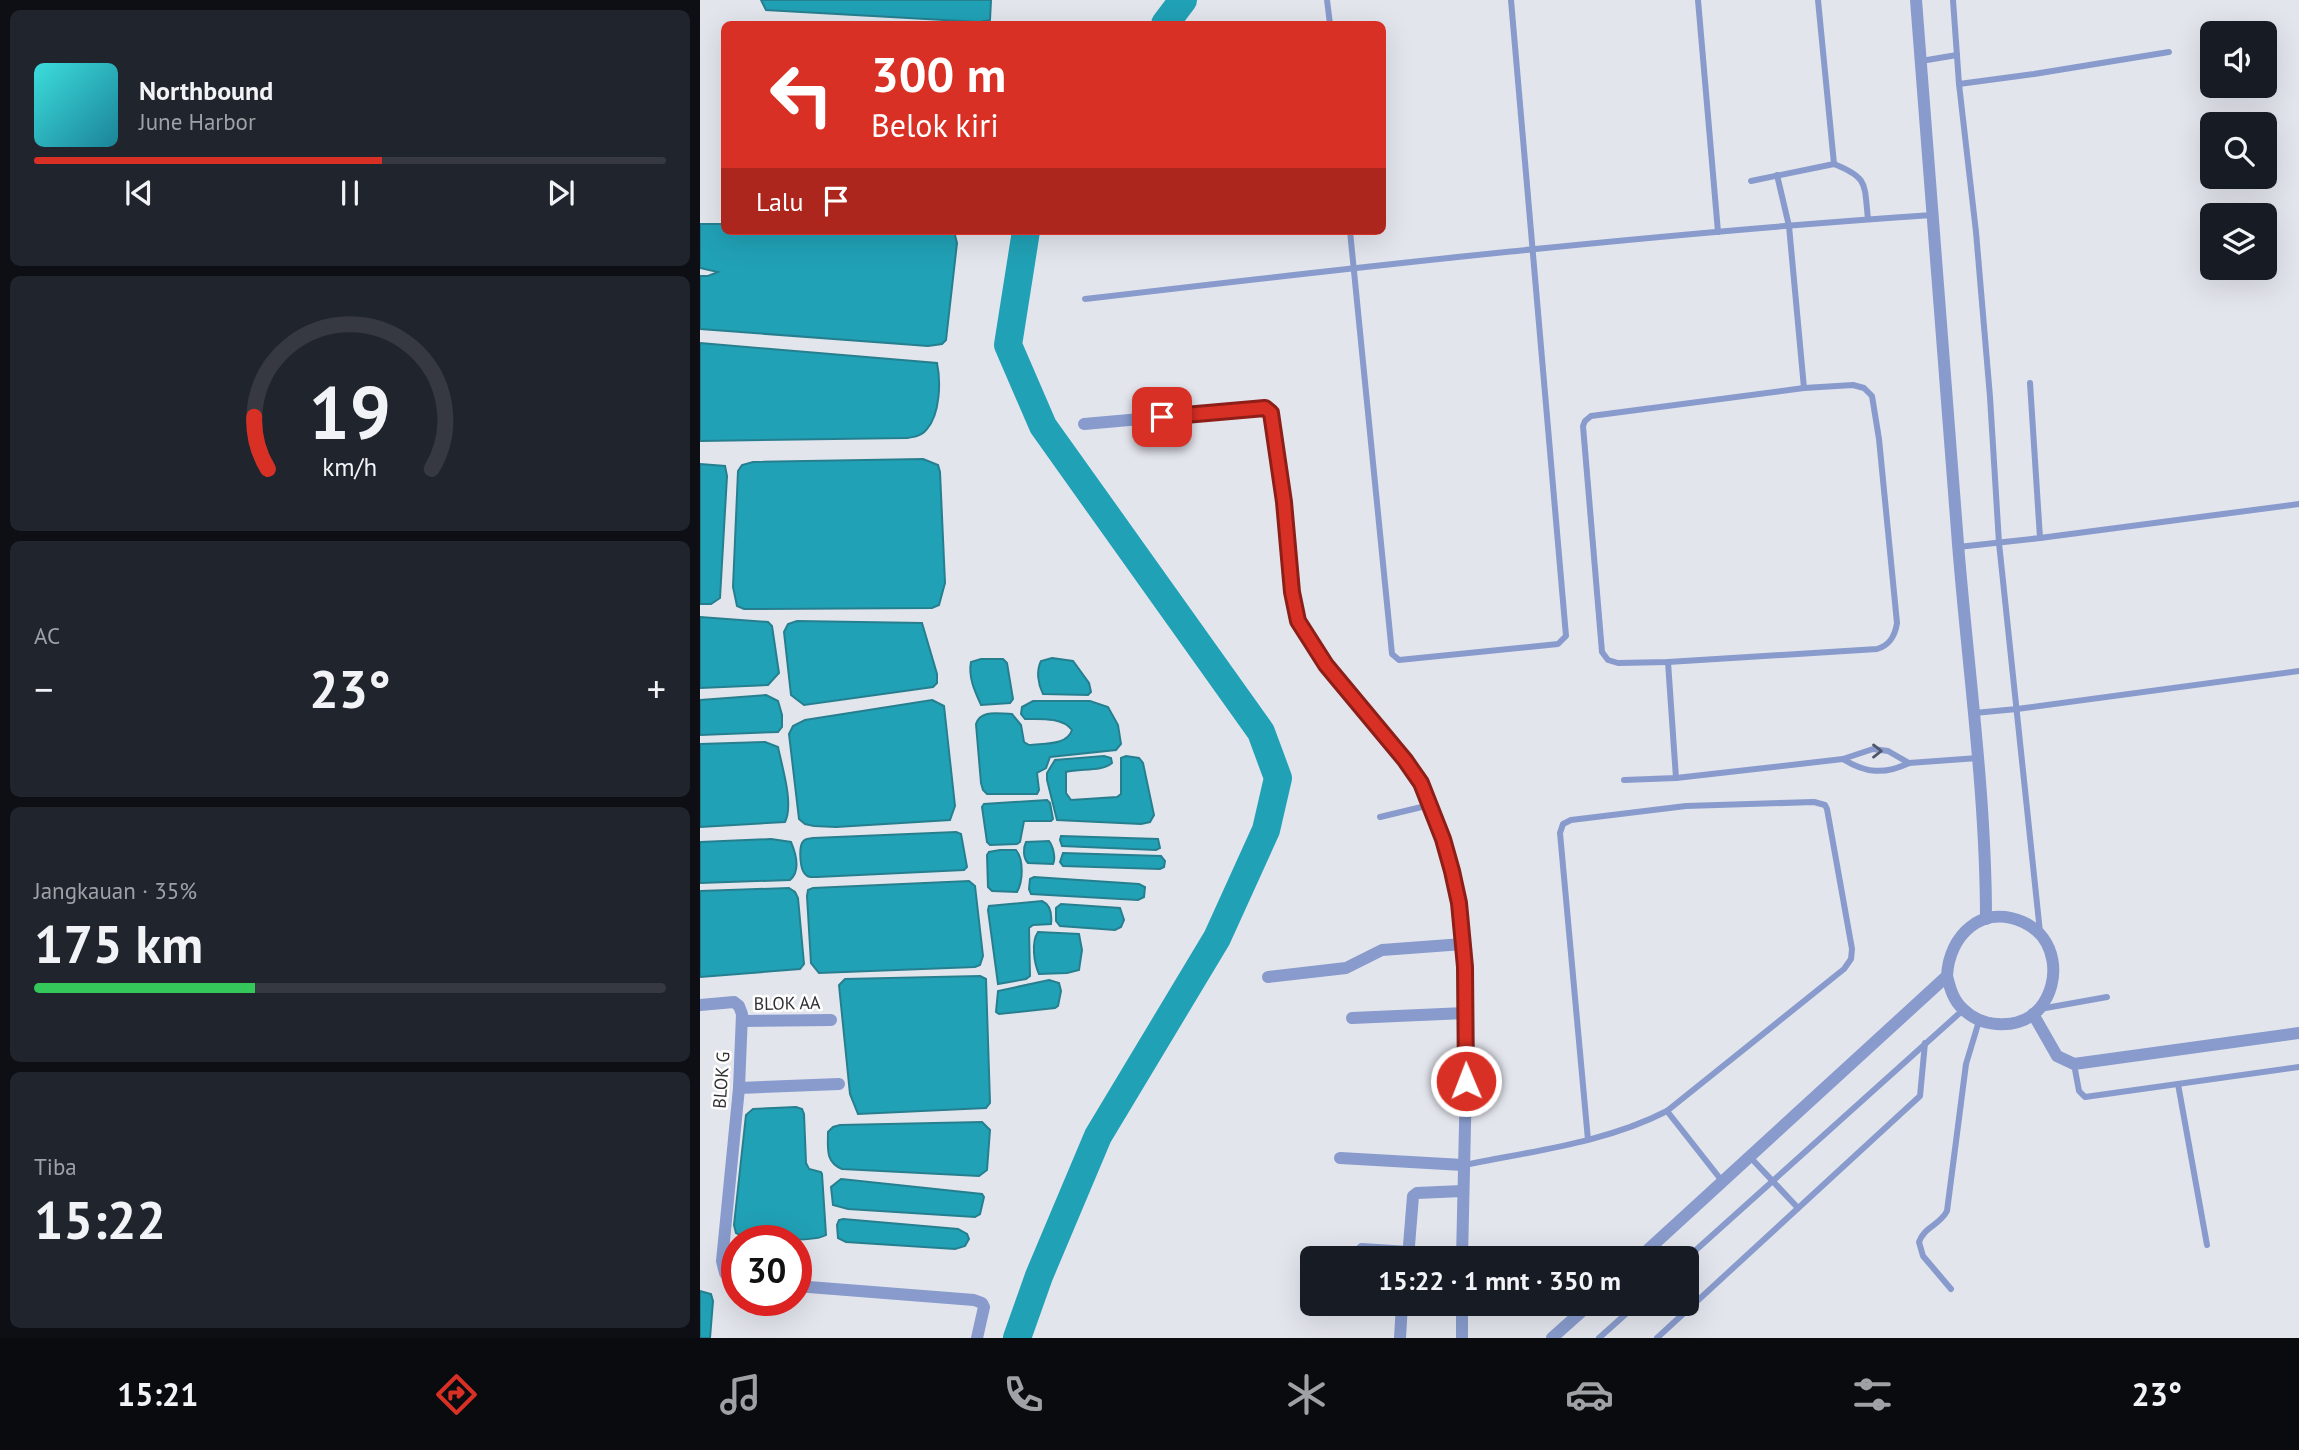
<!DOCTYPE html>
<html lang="id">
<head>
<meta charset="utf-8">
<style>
  body { margin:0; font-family:"PT Sans",sans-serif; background:#20242c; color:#f1f3f6; height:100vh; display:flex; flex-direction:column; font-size:26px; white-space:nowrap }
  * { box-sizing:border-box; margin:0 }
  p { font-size:23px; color:#9ea1a6 }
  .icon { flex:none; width:38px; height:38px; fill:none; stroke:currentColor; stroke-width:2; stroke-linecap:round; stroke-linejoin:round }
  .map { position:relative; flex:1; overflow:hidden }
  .side { display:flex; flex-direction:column; gap:10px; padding:10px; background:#0d0f14; width:700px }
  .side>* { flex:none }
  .banner { position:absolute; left:21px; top:21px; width:665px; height:214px; border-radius:10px; box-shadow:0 7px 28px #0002; background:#d93025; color:#fff; overflow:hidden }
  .fabs { position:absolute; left:1500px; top:21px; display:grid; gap:14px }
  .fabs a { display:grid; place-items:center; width:77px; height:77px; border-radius:10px; background:#171b24; box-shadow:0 7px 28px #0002; font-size:35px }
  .speed { position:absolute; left:21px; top:1225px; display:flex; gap:14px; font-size:35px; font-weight:700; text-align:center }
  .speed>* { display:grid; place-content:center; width:91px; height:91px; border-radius:50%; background:#171b24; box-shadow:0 7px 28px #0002; line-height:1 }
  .speed .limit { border:10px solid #d22; background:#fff; color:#111 }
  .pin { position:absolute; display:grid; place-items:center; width:60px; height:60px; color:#fff; margin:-30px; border-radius:14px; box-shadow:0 4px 10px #0006 }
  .me { position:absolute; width:77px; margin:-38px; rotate:359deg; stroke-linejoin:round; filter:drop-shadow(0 0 5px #0008) }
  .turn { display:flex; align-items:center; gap:24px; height:147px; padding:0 35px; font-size:32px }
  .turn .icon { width:91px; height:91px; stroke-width:2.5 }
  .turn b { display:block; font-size:49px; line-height:60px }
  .then { display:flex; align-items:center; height:66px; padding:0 35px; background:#0003; gap:14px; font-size:26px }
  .big { font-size:52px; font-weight:600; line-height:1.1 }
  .side .card { flex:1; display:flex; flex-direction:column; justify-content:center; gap:10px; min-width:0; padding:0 24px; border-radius:10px; background:#20242c }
  .side .dial { align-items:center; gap:0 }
  .dial svg { height:182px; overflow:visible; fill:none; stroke:#363941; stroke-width:7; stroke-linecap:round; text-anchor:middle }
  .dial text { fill:#f1f3f6; stroke:none }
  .song { display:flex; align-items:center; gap:21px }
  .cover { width:84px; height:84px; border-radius:10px; background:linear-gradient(135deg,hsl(180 70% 55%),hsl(190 70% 35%)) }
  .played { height:7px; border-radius:4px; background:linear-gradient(90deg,#d93025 55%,#363941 55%) }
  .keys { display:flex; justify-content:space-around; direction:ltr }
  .heat { display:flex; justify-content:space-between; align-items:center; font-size:38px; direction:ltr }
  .charge { height:10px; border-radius:5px; background:linear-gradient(90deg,#34c759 35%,#363941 0) }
  .trip { position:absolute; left:600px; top:1246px; width:399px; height:70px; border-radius:10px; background:#171b24; box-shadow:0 7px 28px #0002; font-weight:600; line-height:70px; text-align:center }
  .dock { display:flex; height:112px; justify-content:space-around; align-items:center; background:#090b0e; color:#9ea1a6 }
  .dock .icon { width:49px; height:49px }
  .dock .active { color:#d93025 }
  .dock b { font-size:32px; color:#f1f3f6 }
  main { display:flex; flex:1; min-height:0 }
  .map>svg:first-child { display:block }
  .water { fill:#21a1b6; stroke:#267f8f; stroke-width:2 }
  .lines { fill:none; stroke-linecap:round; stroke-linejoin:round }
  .river { stroke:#21a1b6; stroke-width:28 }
  .service { stroke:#889bcc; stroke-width:6 }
  .minor { stroke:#889bcc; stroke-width:12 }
  .oneway { stroke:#4f566a }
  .route-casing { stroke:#8d1f18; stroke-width:18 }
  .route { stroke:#d93025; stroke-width:12 }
  .labels { text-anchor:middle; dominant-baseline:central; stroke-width:5; stroke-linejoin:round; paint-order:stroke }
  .street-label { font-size:18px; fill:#313135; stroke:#fff }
</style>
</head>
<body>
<main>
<section class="side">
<div class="card">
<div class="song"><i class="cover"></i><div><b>Northbound</b><p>June Harbor</p></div></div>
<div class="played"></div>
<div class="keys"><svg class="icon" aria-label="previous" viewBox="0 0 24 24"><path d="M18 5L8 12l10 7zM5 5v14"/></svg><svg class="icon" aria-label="pause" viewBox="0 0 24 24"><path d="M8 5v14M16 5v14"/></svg><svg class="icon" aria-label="next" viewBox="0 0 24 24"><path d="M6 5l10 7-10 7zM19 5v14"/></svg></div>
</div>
<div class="card dial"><svg viewBox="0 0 100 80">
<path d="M14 69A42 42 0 1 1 86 69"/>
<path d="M14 69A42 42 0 0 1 8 46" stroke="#d93025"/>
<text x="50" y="56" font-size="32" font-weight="700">19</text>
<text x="50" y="72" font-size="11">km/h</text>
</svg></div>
<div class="card"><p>AC</p>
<div class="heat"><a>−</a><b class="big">23°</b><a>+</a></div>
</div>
<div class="card"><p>Jangkauan · 35%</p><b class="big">175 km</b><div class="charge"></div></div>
<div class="card"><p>Tiba</p><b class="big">15:22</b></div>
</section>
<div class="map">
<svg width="1599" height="1338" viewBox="0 0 1599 1338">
  <rect width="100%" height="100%" fill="#e3e5ed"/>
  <!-- water -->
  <g class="water">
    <path d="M61 0H291L290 20 279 22 66 10Z"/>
    <path d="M0 224H24V231H254L257 243 246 340 242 344 228 346 0 329V276H8L18 272 0 268Z"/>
    <path d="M0 343 237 363C241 382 240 414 227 429 222 436 214 437 207 438L0 441Z"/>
    <path d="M223 459 238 465 240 472 245 583 239 605 232 608 44 609 37 606 33 587 38 471 42 465 53 462Z"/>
    <path d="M0 464 25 466 27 476 20 598 11 604H0Z"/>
    <path d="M0 617 68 622 72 626 79 673 68 685 0 688Z"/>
    <path d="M97 621 222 623 237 674V683L233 687 104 705 91 695 84 632 88 624Z"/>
    <path d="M352 658 373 661 389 683 391 692 388 695 343 694C338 684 336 671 341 661Z"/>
    <path d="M281 659H303L307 663 313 699 310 703 281 705C275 692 268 677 271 662Z"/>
    <path d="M66 695 78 701 82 715V727L78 732 0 735V700Z"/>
    <path d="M232 700 244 706 255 806 250 820 136 827 114 826 105 824 99 819 89 734 93 726 105 720Z"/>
    <path d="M333 701H390L408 707 418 725 421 744 416 750 350 757 346 768 337 773 339 790 337 794H287L283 790 281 783 276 724C281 709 299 714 312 714L321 725 324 742 329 745C343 743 367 746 372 730 362 717 340 719 325 719L321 714 322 707Z"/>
    <path d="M65 742 78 747C82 767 94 804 85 822L0 827V744Z"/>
    <path d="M404 756 411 758 412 763C402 772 380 768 366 772V793L371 800 417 797 421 794V758L426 756 439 758 443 763 454 815 450 822 441 824 357 820 347 780V773L355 760Z"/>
    <path d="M347 800 350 803 353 819 351 821H324L320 842 317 844 290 845 287 842 282 807 284 804Z"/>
    <path d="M256 832 261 834 267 867 264 870 117 877C112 877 108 878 105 874 100 869 99 850 102 843 105 838 108 839 113 838Z"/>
    <path d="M361 836 458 839 460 848 456 850 362 846 360 840Z"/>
    <path d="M71 839 91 842C96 854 101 871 90 880L0 883V842Z"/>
    <path d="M349 841C353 846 356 858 353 864L328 863C323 858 323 848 326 842Z"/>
    <path d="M300 850H316C324 860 323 881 317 892L292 891 288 887 287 855 289 852Z"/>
    <path d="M363 853 461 856 465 861 464 867 460 869 363 866 360 862Z"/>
    <path d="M334 877 439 884 445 887 444 897 438 900 331 894 329 889 330 879Z"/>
    <path d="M269 881 275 886 283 956 280 965 275 967 119 973 111 963 107 896 108 890 113 888Z"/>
    <path d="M89 888 95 892 98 898 104 964 100 969 0 977V891Z"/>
    <path d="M342 901C351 905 352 915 351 924L333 925 329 928 330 976 326 979 298 984 288 910 289 906Z"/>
    <path d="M361 904 420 908 424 920 421 927 415 930 360 926 356 921V908Z"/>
    <path d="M338 932 379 934 382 950 379 970 367 973 339 974C334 963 331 942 338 932Z"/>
    <path d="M280 976 286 979 290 1103 286 1108 158 1114 150 1094 139 985 145 979Z"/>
    <path d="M349 980 359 983 361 991 358 1006 355 1008 299 1014 296 1012 298 991Z"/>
    <path d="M96 1107 102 1109 104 1114 106 1163 109 1169 121 1172 122 1174 126 1235C113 1243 56 1239 40 1235L36 1233 34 1225 46 1115 53 1109Z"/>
    <path d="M282 1122 290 1130 287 1170 279 1176 142 1169C125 1162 128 1148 128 1132L133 1127 140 1125Z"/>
    <path d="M141 1179 282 1194 284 1197 280 1214 275 1217 148 1209 133 1205 131 1187Z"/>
    <path d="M143 1219 258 1229 267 1234 269 1239 265 1246 255 1249 146 1242 138 1238 137 1225 139 1220Z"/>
    <path d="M0 1291 11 1294 13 1301 10 1338H0Z"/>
  </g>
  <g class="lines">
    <!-- river -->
    <g class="river">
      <path d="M465 24 483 0"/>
      <path d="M317 1338 339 1276 398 1136 517 938 566 830 578 778 561 732 343 426 308 345 326 231"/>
    </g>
    <!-- service -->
    <g class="service">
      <path d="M627 0 630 24"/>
      <path d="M998 0 1018 232"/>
      <path d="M1253 0 1259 84 1276 232 1290 397 1299 543 1340 932"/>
      <path d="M1221 61 1257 55"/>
      <path d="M1259 84 1334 74 1469 52"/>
      <path d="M1134 164C1169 178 1164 184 1168 219"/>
      <path d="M1077 175 1089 226 1104 388"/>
      <path d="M1051 181 1134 164 1118 0"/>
      <path d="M650 231 692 654 699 660 858 644 866 636 811 0"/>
      <path d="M385 299C667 266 949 234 1232 215"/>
      <path d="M1153 385 1164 388 1172 396 1179 439 1197 623C1195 636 1190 645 1177 649L968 662 918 663 908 660 902 652 883 426 885 421 891 416 1104 388Z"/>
      <path d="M1340 538 1599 504"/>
      <path d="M1258 547 1340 538 1330 383"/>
      <path d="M968 662 976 778"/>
      <path d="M1274 713 1317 709 1599 671"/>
      <path d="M1143 759C1165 773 1184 775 1209 763L1278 758"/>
      <path d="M924 780 976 778 1143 759 1173 749 1188 751 1209 763"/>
      <path d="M680 817 730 805"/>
      <path d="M1340 1009 1407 997"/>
      <path d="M1374 1064 1379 1091 1385 1097 1599 1067"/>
      <path d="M1478 1084 1507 1245"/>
      <path d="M967 1111 1022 1181"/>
      <path d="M1050 1157 1098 1208"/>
      <path d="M764 1165C832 1151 905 1143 967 1111L1144 969 1151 959 1152 949 1127 809 1125 805 1114 802 986 806 871 820 863 824 860 833 888 1140"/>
      <path d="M987 1258 1263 1010"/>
      <path d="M1251 1289 1223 1256 1219 1242C1224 1227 1240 1225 1247 1211L1266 1064 1279 1021"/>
      <path d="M899 1338 937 1304"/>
      <path d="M957 1338 1220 1096 1225 1043"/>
    </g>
    <!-- minor -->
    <g class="minor">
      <path d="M1216 0C1231 181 1243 363 1258 544 1268 669 1286 794 1286 919"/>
      <path d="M384 424 565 408 572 416 584 502 592 592 596 615 608 638 626 665 705 760 721 783 743 839 752 871 759 903 765 967 766 1081 762 1258"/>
      <path d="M568 977 646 968 682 950 763 944"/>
      <path d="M0 1005 34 1002 39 1006 42 1014 39 1088 22 1261 25 1273 31 1280 37 1281"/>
      <path d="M1333 1014 1357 1056 1374 1064 1599 1033"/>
      <path d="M652 1018 765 1013"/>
      <path d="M42 1021 131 1020"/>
      <path d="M39 1088 139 1084"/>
      <path d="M640 1158 763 1165"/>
      <path d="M662 1249 708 1252"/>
      <path d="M708 1258 713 1196 717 1193 762 1191"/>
      <path d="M939 1258 1247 976C1249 935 1282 904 1323 922 1357 937 1362 981 1340 1008 1321 1030 1283 1029 1263 1009 1253 1000 1250 988 1247 976"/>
      <path d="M96 1286 274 1300 282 1303 284 1307 277 1338"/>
      <path d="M700 1338 702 1304"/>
      <path d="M762 1338V1304"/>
      <path d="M852 1338 890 1304"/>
    </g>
  </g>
  <!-- one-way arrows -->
  <defs><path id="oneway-chevron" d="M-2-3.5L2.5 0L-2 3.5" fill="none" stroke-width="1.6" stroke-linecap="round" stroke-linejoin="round" transform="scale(1.75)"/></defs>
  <use class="oneway" href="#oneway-chevron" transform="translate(1177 751)"/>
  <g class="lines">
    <defs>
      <path id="route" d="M462 417 565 408 571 413 584 502 592 592 598 621 626 665 705 760 721 783 743 839 752 871 759 903 765 967 766 1081"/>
    </defs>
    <!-- route casing -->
    <use href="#route" class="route-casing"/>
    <!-- route -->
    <use href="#route" class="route"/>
  </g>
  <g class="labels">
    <!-- street labels -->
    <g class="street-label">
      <text transform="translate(87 1003) rotate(-1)">BLOK AA</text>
      <text transform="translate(21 1080) rotate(-86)">BLOK G</text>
    </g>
  </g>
</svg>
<div class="fabs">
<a><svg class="icon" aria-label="sound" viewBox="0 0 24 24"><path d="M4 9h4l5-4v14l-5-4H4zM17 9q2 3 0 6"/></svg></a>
<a><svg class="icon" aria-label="search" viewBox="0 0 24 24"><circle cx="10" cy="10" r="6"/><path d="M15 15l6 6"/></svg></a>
<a><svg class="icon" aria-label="layers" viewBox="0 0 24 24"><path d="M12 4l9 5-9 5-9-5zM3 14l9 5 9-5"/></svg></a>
</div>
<div class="speed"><div class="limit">30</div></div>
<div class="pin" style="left:462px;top:417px;background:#d93025"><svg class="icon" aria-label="arrive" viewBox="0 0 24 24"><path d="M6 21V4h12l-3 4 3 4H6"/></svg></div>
<svg class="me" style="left:766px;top:1081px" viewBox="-20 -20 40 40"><circle r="17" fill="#d93025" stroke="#fff" stroke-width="3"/><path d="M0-11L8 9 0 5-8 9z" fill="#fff"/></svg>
<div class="trip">15:22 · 1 mnt · 350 m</div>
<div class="banner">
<div class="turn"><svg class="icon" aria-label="left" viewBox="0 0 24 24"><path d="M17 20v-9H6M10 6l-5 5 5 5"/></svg><div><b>300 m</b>Belok kiri</div></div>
<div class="then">Lalu<svg class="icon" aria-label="arrive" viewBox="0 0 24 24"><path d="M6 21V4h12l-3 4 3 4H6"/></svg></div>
</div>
</div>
</main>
<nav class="dock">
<b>15:21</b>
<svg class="icon active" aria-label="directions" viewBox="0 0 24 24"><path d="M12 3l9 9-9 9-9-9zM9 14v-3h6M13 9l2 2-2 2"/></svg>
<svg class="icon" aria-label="music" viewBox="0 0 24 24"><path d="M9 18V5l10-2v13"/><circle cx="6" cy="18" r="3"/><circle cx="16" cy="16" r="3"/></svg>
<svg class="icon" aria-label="phone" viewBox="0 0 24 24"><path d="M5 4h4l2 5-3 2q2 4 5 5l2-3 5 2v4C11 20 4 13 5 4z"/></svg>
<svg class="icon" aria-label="climate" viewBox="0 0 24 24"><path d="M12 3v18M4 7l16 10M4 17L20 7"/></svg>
<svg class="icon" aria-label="car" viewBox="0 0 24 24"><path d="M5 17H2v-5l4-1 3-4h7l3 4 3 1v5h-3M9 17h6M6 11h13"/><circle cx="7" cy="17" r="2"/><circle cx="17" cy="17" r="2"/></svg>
<svg class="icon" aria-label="filters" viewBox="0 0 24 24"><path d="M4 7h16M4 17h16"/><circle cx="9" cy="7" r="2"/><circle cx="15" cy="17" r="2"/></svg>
<b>23°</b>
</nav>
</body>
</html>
